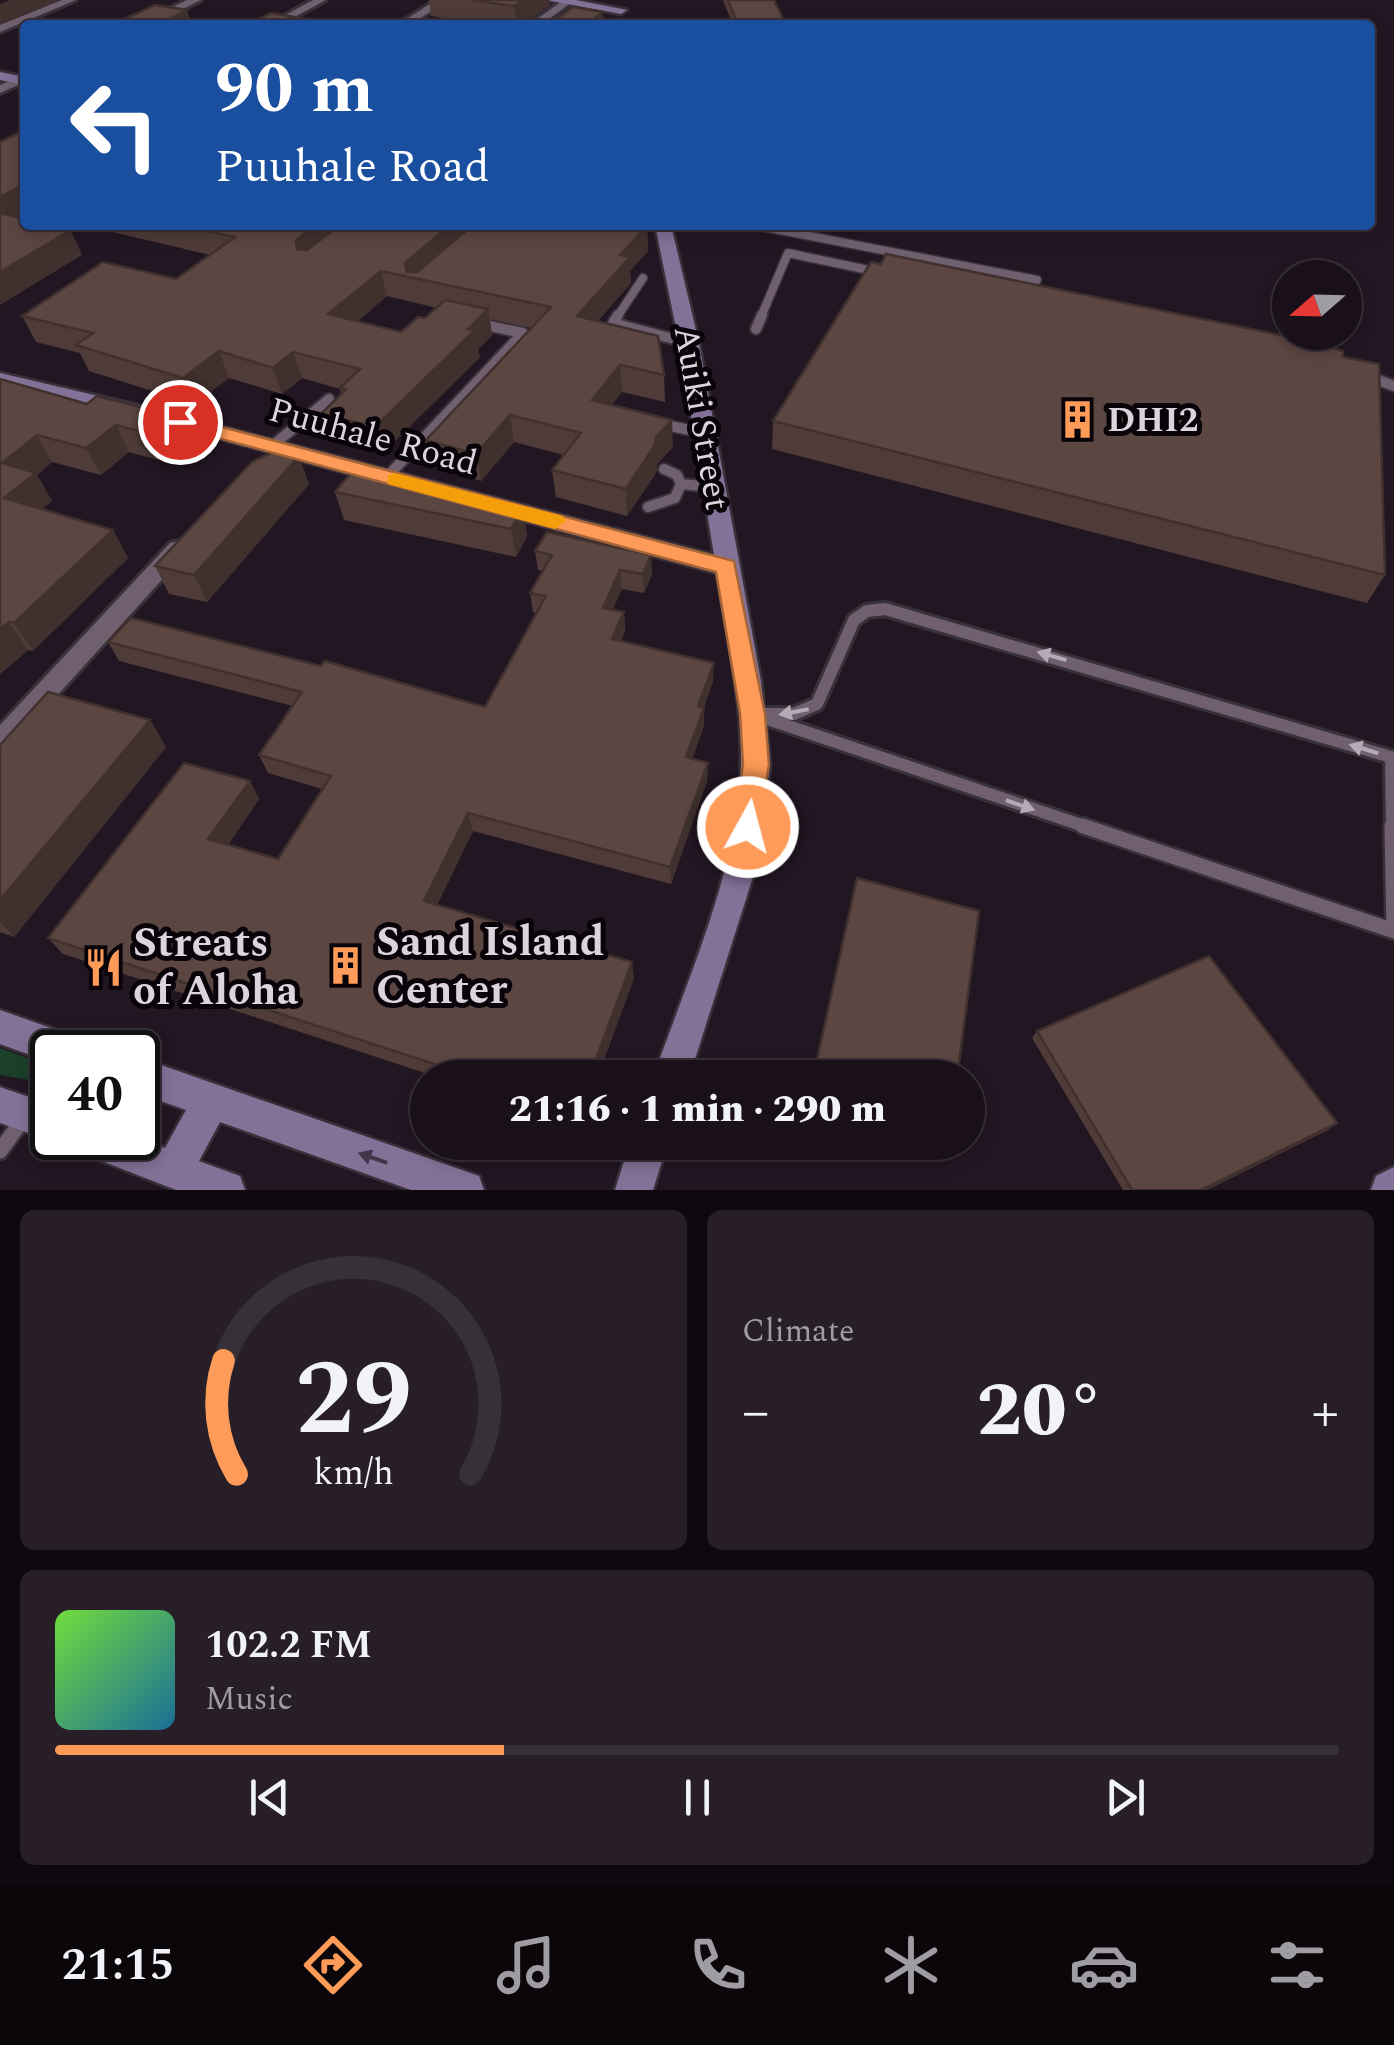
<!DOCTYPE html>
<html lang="en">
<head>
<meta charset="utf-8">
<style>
  body { margin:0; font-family:Spectral,serif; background:#271e27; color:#f1f3f6; height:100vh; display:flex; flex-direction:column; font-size:38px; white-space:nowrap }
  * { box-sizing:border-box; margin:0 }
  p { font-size:32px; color:#9f9da2 }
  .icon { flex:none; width:55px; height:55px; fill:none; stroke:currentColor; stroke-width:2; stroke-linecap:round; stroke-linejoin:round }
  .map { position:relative; height:1190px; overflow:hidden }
  .drawer { display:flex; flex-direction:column; gap:20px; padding:20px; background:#0e090e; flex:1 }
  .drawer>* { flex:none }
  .hud { position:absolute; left:20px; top:20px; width:1355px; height:210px; border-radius:10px; box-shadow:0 5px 15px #0003,0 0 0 2px #383039; background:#1a4fa0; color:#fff; overflow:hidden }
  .needle { width:65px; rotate:250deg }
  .fabs { position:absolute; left:1272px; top:260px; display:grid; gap:20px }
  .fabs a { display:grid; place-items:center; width:90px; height:90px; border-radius:50%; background:#1a101a; box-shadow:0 5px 15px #0003,0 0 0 2px #383039; font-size:50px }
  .speed { position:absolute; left:30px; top:1030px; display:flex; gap:20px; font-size:50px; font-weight:700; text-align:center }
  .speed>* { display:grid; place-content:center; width:130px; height:130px; border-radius:50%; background:#1a101a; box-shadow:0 5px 15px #0003,0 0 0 2px #383039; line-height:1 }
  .speed .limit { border:5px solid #111; border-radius:15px; background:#fff; color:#111 }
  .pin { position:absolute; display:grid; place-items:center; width:85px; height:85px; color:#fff; margin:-42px; border:5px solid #fff; border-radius:50%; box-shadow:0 2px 10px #0007 }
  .me { position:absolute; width:110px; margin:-55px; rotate:7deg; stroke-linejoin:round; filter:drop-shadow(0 0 8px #0008) }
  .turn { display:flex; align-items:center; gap:35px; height:210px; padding:0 30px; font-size:45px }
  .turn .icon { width:130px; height:130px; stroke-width:2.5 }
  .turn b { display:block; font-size:70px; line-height:85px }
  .big { font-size:75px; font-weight:800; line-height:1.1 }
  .drawer .card { flex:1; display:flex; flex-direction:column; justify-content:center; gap:15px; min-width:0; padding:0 35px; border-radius:15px; background:#271e27 }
  .drawer .dial { align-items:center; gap:0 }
  .dial svg { height:260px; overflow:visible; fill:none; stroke:#383039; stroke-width:7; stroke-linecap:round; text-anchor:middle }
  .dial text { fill:#f1f3f6; stroke:none }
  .song { display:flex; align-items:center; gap:30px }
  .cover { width:120px; height:120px; border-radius:15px; background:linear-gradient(135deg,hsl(100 70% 55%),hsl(200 70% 35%)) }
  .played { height:10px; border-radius:5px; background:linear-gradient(90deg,#fe9b58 35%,#383039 35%) }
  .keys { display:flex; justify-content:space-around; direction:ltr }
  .heat { display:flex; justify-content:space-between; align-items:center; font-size:55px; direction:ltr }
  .drawer .tiles { flex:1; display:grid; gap:20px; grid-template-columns:1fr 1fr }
  .card:last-child { grid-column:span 2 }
  .trip { position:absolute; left:410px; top:1060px; width:575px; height:100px; border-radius:50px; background:#1a101a; box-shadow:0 5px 15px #0003,0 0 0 2px #383039; font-weight:800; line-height:100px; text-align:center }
  .dock { display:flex; height:160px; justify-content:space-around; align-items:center; background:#0a060a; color:#9f9da2 }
  .dock .icon { width:70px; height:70px }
  .dock .on { color:#fe9b58 }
  .dock b { font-size:45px; color:#f1f3f6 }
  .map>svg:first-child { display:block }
  .green { fill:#1a402a }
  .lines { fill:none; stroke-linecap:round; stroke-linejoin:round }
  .lane-far3-casing { stroke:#39313a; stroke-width:11 }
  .lane-far2-casing { stroke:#39313a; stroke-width:14 }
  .lane-far1-casing { stroke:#39313a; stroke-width:18 }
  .lane-casing { stroke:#39313a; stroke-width:20 }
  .street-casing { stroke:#39313a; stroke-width:6 }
  .secondary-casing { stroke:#39313a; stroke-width:5 }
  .lane-far3 { stroke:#6f5f6f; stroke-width:8 }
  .lane-far2 { stroke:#6f5f6f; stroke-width:10 }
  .lane-far1 { stroke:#6f5f6f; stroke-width:12 }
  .lane { stroke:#6f5f6f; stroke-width:15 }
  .street { fill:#6f5f6f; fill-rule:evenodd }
  .secondary { fill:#847198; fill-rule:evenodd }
  .wall { fill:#4f3c38; fill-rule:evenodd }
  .shaded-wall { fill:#40312e }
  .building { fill:#5c4641; stroke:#40312e; stroke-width:2.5 }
  .oneway { fill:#b6aab6 }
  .oneway2 { fill:#403549 }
  .route { fill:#fe9b58; stroke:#a56539; stroke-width:2.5 }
  .slow { fill:#f59e0b }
  .labels { text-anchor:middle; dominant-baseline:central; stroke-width:10; stroke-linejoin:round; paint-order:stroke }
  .street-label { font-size:35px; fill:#dcd3dd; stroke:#090409 }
  .poi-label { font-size:35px; font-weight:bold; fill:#dcd3dd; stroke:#090409; text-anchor:start }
  .near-poi-label { font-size:42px; font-weight:bold; fill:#dcd3dd; stroke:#090409; text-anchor:start }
</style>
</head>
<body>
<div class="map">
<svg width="1394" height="1190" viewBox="0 0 1394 1190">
  <rect width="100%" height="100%" fill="#221623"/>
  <!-- green -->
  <path class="green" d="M0 1048 52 1067V1084L0 1075Z"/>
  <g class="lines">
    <defs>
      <g id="lane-far3">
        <path d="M753 225 1037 280"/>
        <path d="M617 317 643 278"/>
        <path d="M761 317 788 253 878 272"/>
      </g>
      <g id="lane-far2">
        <path d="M618 315 613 323 689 343"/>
        <path d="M756 329 762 315"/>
        <path d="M1365 375 1394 386"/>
        <path d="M660 424 705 433"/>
        <path d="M272 446 329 399"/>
        <path d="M664 469 677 475 681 484"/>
        <path d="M387 477 523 333 480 324"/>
        <path d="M648 507 675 498 681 484 713 487"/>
      </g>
      <path id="lane-far1" d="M1090 828 753 714H794L817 704 854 620 867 611 885 609 1391 757 1392 828"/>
      <g id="lane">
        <path d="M1083 826 1394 931 1392 826"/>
        <path d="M0 1151 24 1118"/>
      </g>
      <g id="street">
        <path d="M62 0H76L0 32V25Z"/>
        <path d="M187 0H201L150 25H136Z"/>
        <path d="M313 0H326L280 25H267Z"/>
        <path d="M436 0H448L410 25H397Z"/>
        <path d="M563 0 572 2 541 25H529Z"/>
        <path d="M25 74V82L0 93V85Z"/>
        <path d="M178 541 189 548 186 553 9 749 0 752V725L170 543Z"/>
      </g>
      <g id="secondary">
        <path d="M546 0H576L627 10 621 14Z"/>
        <path d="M0 72 25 77V85L0 80Z"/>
        <path d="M655 225H671L699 343 761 681 770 764 759 858 689 1078H653C686 983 741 862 741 762 742 699 727 635 717 573L147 419 0 385V373L158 410 714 555 679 343Z"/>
        <path d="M0 1010 85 1040 90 1052H52V1063L0 1044Z"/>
        <path d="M138 1057 465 1171 479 1176 484 1190H411L220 1122 199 1161 240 1176 245 1190H176L76 1151 71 1138H137L165 1148 186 1110 138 1093Z"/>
        <path d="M0 1087 52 1105V1138H62L52 1141 0 1123Z"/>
        <path d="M630 1142H668L653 1190H615Z"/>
        <path d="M1394 1167V1190H1371L1376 1176Z"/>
      </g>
    </defs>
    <!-- lane-far3 casing -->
    <use href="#lane-far3" class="lane-far3-casing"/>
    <!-- lane-far2 casing -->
    <use href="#lane-far2" class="lane-far2-casing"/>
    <!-- lane-far1 casing -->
    <use href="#lane-far1" class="lane-far1-casing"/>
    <!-- lane casing -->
    <use href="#lane" class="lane-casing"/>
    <!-- street casing -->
    <use href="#street" class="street-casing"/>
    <!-- secondary casing -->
    <use href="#secondary" class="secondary-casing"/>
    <!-- lane-far3 -->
    <use href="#lane-far3" class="lane-far3"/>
    <!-- lane-far2 -->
    <use href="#lane-far2" class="lane-far2"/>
    <!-- lane-far1 -->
    <use href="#lane-far1" class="lane-far1"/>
    <!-- lane -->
    <use href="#lane" class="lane"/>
    <!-- street -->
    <use href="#street" class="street"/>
    <!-- secondary -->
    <use href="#secondary" class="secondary"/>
  </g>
  <!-- wall -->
  <g class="wall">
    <path d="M429 0H550V5L523 25H487L431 16Z"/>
    <path d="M723 0H774L786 25H733Z"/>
    <path d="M99 225H642L647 226 648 251 630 271 631 283 598 321 664 375 665 402 622 392 611 405 673 447 657 464 656 473 627 516 556 497 552 470 564 455 514 442 481 481 432 467 426 440 531 328 490 319 492 335 478 349 480 357 382 454 330 441 321 414 341 394 340 389 302 378 282 394 229 378 194 404 89 371 80 353 36 342 22 316 176 279 210 255 100 229ZM387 296 437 308 425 318 401 332 358 321Z"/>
    <path d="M1343 357 1385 575 1367 603 772 449 773 421Z"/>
    <path d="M0 379 87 404 187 419 198 447 172 464 129 452 101 475 52 462 37 475 52 501 42 509 113 530 128 558 33 651 28 650 0 674Z"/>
    <path d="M309 484 207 602 169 594 155 566Z"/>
    <path d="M335 492 523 508 527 536 516 557 344 520Z"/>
    <path d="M535 551 651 555 652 574 644 593 622 589 612 610 624 612 625 631 621 641 713 681 704 707V726L692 759 708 763 707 781 671 884 473 831 437 905 634 978 597 1078H440L63 954 48 938 250 781 259 799 228 845 278 859 322 789 268 773 259 755 293 706 119 661 108 642 485 707 537 613 533 612 530 593 543 571 538 570Z"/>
    <path d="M150 720 166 747 14 937 0 932V745Z"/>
    <path d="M1037 1031 1337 1123 1328 1130 1207 1190H1123L1032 1038Z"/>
  </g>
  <!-- shaded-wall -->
  <g class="shaded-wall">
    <path d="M10 0H59L0 24V4Z"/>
    <path d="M523 0H550V5L523 25H516L514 6Z"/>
    <path d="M187 10 192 25H157Z"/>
    <path d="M603 12 604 25 592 20Z"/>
    <path d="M306 19 307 25H294Z"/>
    <path d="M25 184V215L0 229V197Z"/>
    <path d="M316 225H355L304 265 297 249 296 240Z"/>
    <path d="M450 225H483L421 279 408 277 405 263Z"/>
    <path d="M647 226 648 251 630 271 631 283 579 342 577 316 620 255Z"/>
    <path d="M71 230 82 255 0 305V272Z"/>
    <path d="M381 271 387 296 335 340 328 314Z"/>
    <path d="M488 309 492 335 478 349 480 357 382 454 375 427Z"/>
    <path d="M219 351 229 378 194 404 183 378Z"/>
    <path d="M293 352 302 378 282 394 273 368Z"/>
    <path d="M620 365 622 392 594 427 592 400Z"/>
    <path d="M510 415 514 442 481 481 476 454Z"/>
    <path d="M187 419 198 447 172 464 159 436Z"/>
    <path d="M672 420 673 447 657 464 656 473 627 516 626 489 656 437Z"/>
    <path d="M116 425 129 452 101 475 86 448Z"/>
    <path d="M37 435 52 462 37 475 52 501 21 526 4 498 2 463Z"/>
    <path d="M299 456 309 484 207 602 194 575Z"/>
    <path d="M523 508 527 536 516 557 511 529Z"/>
    <path d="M113 530 128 558 33 651 14 623Z"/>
    <path d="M651 555 652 574 644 593 643 574Z"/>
    <path d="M620 570 622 589 605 627 603 608Z"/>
    <path d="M624 612 625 631 613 658 612 639Z"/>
    <path d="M9 622 28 650 0 674V629Z"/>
    <path d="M714 663 713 681 698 724V706Z"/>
    <path d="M704 708V726L686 775V757Z"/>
    <path d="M150 720 166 747 14 937 0 922V900Z"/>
    <path d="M708 763 707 781 671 884 670 867Z"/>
    <path d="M250 781 259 799 219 857 208 839Z"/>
    <path d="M468 813 473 831 430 918 424 901Z"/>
    <path d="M632 962 634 978 597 1078H589Z"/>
    <path d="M1337 1123 1328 1130 1207 1190H1201Z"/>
  </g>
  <!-- building -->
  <g class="building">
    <path d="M471 0H523L514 6Z"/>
    <path d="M728 0H774L786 25H738Z"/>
    <path d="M155 5 187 10 157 25H111Z"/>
    <path d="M573 7 603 12 592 20 610 23 607 25 549 24Z"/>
    <path d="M271 13 306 19 294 25H247Z"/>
    <path d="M25 130V184L0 197V142Z"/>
    <path d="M0 213 25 219V225H51L71 230 0 272Z"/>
    <path d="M181 225H316L296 240 297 249 307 250 340 225H450L405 263 407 272H417L473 225H640L647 226 620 255 630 257 577 316 658 336 664 375 620 365 592 400 672 420 656 437 655 445 626 489 552 470 581 433 510 415 476 454 426 440 551 307 381 271 328 314 401 332 418 317 425 318 445 300 488 309 468 329 475 330 375 427 321 414 346 389 340 388 360 369 293 352 273 368 219 351 183 378 76 345 93 333 22 316 103 262 176 279 235 237Z"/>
    <path d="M886 254 1290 337 1343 351V357L1379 364 1385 575 773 421 871 262 881 264Z"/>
    <path d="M0 379 87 404 97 396 187 419 159 436 116 425 86 448 37 435 2 463 36 473 4 498 113 530 14 623 9 622 0 629Z"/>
    <path d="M274 451 299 456 194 575 155 566 252 462Z"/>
    <path d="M350 474 477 500 481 496 523 508 511 529 335 492Z"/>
    <path d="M547 532 651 555 643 574 620 570 603 608 624 612 612 639 714 663 698 706 704 708 686 757 708 763 670 867 468 813 424 901 632 962 589 1078H477L48 938 184 763 250 781 208 839 278 859 331 776 259 755 302 692 108 642 131 618 321 666 325 661 485 707 546 596 530 593 552 555 535 551Z"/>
    <path d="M48 692 150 720 0 900V745Z"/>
    <path d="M857 878 979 911 957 1078H813Z"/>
    <path d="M1209 956 1337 1123 1201 1190H1132L1037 1031Z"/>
  </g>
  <!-- one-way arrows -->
  <defs><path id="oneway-solid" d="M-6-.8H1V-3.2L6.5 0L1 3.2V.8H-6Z" transform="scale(2.5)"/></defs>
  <g class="oneway">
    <use href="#oneway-solid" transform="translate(1052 656) rotate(-164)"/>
    <use href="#oneway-solid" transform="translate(794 712) rotate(169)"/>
    <use href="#oneway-solid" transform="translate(1364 749) rotate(-163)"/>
    <use href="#oneway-solid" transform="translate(1020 805) rotate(19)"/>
  </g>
  <use class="oneway2" href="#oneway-solid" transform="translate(373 1158) rotate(-161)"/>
  <!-- route -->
  <path class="route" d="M180 416 734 561 765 714 769 764 758 835 748 839 738 835 734 827 743 764 740 714 716 572 173 426 171 422Z"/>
  <!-- slow -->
  <path class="slow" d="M395 473 563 516 566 521 555 529 388 484V475Z"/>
  <!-- icons -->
  <defs>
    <symbol id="building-bare" viewBox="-9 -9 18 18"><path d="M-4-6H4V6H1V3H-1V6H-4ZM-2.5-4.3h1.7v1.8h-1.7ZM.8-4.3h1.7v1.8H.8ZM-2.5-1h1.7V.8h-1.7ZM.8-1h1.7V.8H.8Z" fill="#fe9b58" stroke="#090409" stroke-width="2.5" paint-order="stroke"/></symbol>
    <symbol id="restaurant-bare" viewBox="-9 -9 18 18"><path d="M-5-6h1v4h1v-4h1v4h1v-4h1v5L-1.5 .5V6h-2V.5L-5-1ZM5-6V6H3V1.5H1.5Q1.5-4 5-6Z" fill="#fe9b58" stroke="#090409" stroke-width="2.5" paint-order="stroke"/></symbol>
  </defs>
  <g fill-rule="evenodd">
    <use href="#building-bare" x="1050" y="392" width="55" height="55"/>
    <use href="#building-bare" x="318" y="938" width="55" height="55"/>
    <use href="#restaurant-bare" x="76" y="940" width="55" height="55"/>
  </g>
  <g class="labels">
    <!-- street labels -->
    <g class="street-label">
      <text transform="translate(701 418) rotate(80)">Auiki Street</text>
      <text transform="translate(373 437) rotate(15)">Puuhale Road</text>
    </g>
    <!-- poi labels -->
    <g class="poi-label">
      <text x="1107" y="420">DHI2</text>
    </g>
    <!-- near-poi labels -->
    <g class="near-poi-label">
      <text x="376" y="942">Sand Island<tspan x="376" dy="48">Center</tspan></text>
      <text x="133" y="943">Streats<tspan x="133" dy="48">of Aloha</tspan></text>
    </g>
  </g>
</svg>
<div class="fabs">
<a><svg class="needle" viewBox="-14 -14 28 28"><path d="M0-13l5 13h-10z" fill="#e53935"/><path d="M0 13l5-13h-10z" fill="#9f9da2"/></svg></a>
</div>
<div class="speed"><div class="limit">40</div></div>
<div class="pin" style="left:180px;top:422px;background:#d93025"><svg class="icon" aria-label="arrive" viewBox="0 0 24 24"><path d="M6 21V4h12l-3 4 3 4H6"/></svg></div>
<svg class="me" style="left:748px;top:827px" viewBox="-20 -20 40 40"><circle r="17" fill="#fe9b58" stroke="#fff" stroke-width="3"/><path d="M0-11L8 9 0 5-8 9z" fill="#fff"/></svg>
<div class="trip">21:16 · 1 min · 290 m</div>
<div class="hud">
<div class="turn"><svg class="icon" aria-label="left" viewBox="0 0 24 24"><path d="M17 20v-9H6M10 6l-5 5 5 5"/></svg><div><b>90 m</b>Puuhale Road</div></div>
</div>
</div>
<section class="drawer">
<div class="tiles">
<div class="card dial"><svg viewBox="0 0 100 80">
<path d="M14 69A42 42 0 1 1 86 69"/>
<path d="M14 69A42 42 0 0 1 10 34" stroke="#fe9b58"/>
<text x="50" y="56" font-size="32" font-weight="700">29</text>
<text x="50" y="72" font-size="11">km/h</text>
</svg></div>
<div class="card"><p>Climate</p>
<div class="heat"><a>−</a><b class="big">20°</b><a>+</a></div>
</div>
<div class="card">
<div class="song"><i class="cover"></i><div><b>102.2 FM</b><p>Music</p></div></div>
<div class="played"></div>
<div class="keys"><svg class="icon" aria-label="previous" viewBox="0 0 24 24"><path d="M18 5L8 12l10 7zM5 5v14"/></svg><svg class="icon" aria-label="pause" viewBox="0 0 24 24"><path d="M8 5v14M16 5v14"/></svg><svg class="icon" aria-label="next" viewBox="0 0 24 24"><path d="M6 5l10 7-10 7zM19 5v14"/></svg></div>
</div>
</div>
</section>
<nav class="dock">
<b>21:15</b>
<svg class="icon on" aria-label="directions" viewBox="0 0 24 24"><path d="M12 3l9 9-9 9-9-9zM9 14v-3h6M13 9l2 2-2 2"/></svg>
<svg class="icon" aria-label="music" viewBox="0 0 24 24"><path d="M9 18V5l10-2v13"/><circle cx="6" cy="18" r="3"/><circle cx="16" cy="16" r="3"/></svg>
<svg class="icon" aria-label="phone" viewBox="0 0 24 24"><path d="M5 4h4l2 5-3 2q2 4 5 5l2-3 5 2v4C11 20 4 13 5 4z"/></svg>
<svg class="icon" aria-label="climate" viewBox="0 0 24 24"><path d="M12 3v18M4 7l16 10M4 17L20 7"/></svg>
<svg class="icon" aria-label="car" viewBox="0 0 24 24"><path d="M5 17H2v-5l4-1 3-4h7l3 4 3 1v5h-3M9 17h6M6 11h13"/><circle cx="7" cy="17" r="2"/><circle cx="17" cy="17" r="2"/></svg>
<svg class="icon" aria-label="filters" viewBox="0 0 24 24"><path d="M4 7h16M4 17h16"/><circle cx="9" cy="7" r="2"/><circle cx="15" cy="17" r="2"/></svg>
</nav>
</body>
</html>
